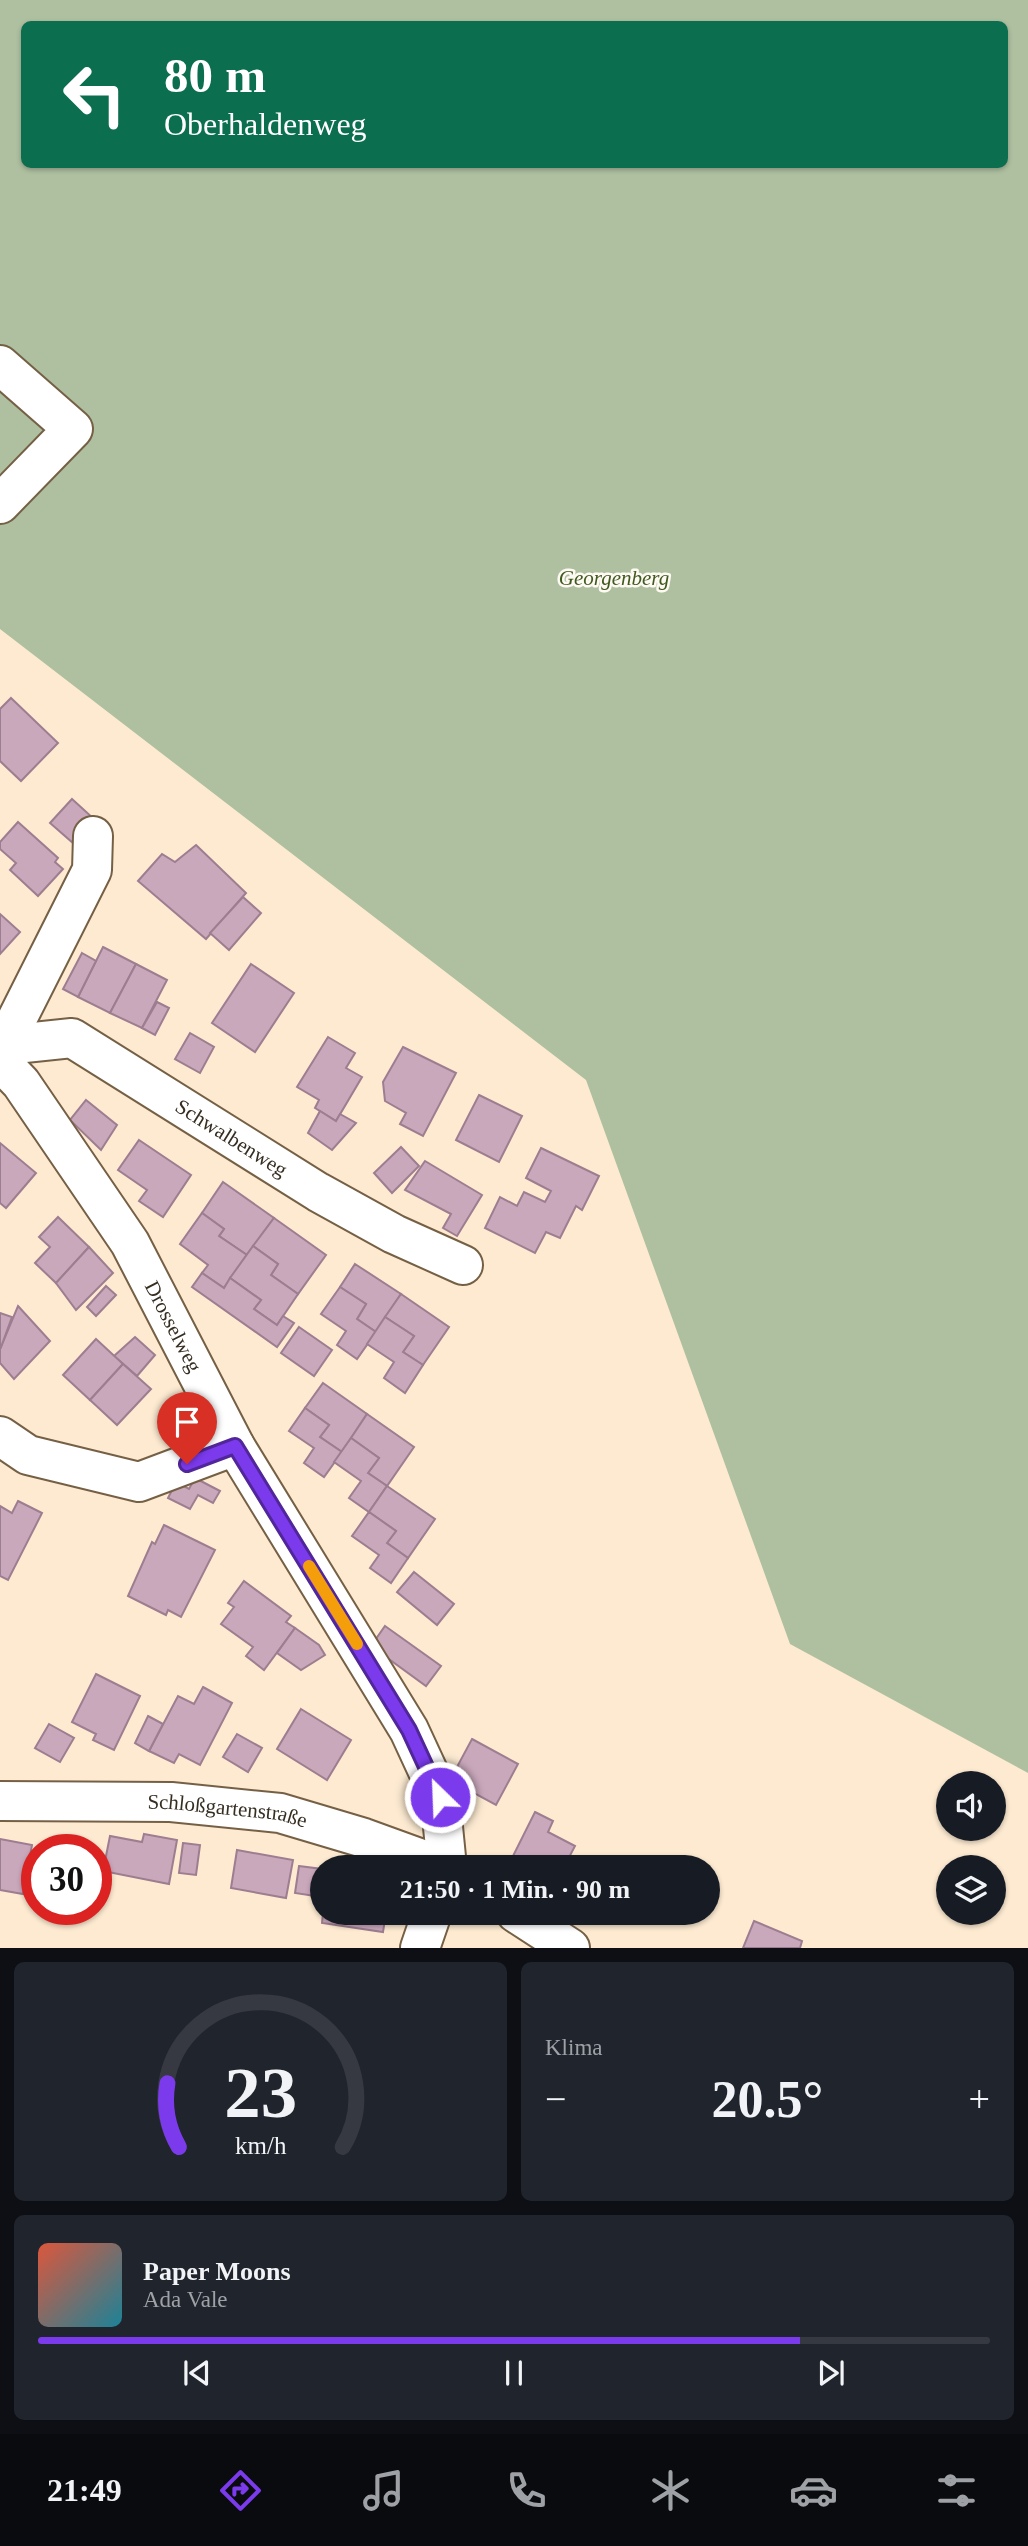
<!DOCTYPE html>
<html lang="de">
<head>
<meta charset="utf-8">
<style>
  body { margin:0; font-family:Georgia,serif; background:#20242c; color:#f1f3f6; height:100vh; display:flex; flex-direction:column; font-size:26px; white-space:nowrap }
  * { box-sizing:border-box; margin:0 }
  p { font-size:23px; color:#9ea1a6 }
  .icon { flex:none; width:38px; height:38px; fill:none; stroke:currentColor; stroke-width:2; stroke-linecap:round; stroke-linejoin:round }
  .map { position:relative; height:1948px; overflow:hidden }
  .details { display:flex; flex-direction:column; gap:14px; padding:14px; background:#0d0f14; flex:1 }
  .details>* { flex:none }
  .hud { position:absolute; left:21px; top:21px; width:987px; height:147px; border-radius:10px; box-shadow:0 2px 5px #0004; background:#0b6e4f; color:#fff; overflow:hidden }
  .controls { position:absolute; left:936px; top:1771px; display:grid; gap:14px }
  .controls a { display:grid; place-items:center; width:70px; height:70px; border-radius:50%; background:#171b24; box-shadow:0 2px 5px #0004; font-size:35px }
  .speed { position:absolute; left:21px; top:1834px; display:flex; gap:14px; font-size:35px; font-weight:700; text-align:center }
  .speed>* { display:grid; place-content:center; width:91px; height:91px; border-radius:50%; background:#171b24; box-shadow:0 2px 5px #0004; line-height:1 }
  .speed .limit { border:10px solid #d22; background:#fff; color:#111 }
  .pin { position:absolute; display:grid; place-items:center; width:60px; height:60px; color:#fff; margin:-72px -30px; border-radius:50% 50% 50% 0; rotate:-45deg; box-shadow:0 0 7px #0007 }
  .pin .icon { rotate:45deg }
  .me { position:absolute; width:77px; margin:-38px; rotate:336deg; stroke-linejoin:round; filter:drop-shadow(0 0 5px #0008) }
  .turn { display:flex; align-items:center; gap:24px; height:147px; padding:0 28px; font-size:32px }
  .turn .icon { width:91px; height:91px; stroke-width:2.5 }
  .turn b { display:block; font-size:49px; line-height:60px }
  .big { font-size:52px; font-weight:700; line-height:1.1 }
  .details .widget { flex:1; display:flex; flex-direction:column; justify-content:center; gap:10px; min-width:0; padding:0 24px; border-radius:10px; background:#20242c }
  .details .dial { align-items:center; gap:0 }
  .dial svg { height:182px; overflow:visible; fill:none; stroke:#363941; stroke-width:7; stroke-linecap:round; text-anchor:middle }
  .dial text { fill:#f1f3f6; stroke:none }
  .song { display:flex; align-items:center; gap:21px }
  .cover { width:84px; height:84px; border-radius:10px; background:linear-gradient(135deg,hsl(10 70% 55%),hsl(190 70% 35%)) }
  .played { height:7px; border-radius:4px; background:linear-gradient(90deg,#7c3aed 80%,#363941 80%) }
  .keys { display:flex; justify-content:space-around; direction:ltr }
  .heat { display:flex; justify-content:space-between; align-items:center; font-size:38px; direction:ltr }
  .details .tiles { flex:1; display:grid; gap:14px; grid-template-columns:1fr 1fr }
  .widget:last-child { grid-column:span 2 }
  .trip { position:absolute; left:310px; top:1855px; width:410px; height:70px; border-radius:35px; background:#171b24; box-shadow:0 2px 5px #0004; font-weight:700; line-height:70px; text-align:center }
  .tabs { display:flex; height:112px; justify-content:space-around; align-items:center; background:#090b0e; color:#9ea1a6 }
  .tabs .icon { width:49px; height:49px }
  .tabs .selected { color:#7c3aed }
  .tabs b { font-size:32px; color:#f1f3f6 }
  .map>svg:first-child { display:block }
  .green { fill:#afc0a1; fill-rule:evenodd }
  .building { fill:#caa8bc; stroke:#9d7d90; stroke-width:2 }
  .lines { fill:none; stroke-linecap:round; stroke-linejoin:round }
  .minor-casing { stroke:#756045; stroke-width:42 }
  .minor { stroke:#fff; stroke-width:38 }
  .route-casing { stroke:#51269a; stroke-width:18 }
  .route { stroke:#7c3aed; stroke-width:12 }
  .slow { stroke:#f59e0b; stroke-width:12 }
  .labels { text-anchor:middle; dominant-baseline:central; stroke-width:5; stroke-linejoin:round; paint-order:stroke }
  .park-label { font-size:21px; font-style:italic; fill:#3f5a1f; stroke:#fef9f3 }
  .street-label { font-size:21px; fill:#372e22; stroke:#fef9f3 }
</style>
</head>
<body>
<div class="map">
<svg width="1028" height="1948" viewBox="0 0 1028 1948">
  <rect width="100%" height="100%" fill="#fdead1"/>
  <!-- green -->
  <path class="green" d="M0 0H1028V1773L790 1644 586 1080 0 629ZM24 24H1004V164H24Z"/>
  <!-- building -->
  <g class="building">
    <path d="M11 698 58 743 21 781 0 761V709Z"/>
    <path d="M72 799 94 819 73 843 50 823Z"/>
    <path d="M18 822 58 858 55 862 63 869 38 896 10 870 16 863 0 849V842Z"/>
    <path d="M196 845 246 893 206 939 138 881 162 854 175 862Z"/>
    <path d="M243 897 261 913 229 950 210 933Z"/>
    <path d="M0 914 20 932 0 954Z"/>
    <path d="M103 947 136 964 110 1013 78 997Z"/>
    <path d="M82 953 96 961 78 997 63 989Z"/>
    <path d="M136 964 167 980 142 1028 110 1013Z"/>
    <path d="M251 964 294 993 255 1052 212 1023Z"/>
    <path d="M157 1002 169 1008 155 1035 142 1028Z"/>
    <path d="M190 1033 214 1047 200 1073 175 1059Z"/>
    <path d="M328 1037 355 1053 346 1068 362 1077 336 1121 315 1108 319 1100 297 1087Z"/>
    <path d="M403 1047 456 1073 423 1136 400 1124 406 1113 385 1101 383 1082Z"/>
    <path d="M479 1095 522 1116 499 1162 456 1140Z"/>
    <path d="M86 1100 117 1125 101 1150 70 1120Z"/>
    <path d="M320 1111 336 1121 340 1114 356 1123 332 1150 308 1133Z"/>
    <path d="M139 1140 191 1175 163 1217 139 1201 147 1190 118 1170Z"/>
    <path d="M0 1143 36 1173 6 1208 0 1203Z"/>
    <path d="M401 1147 419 1166 392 1193 374 1173Z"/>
    <path d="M541 1148 599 1176 582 1210 576 1206 560 1238 546 1232 535 1253 485 1228 500 1197 517 1206 524 1192 545 1202 551 1191 526 1178Z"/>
    <path d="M425 1161 482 1195 457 1236 443 1228 451 1214 405 1190Z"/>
    <path d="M223 1182 274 1218 247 1255 219 1236 224 1229 202 1213Z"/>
    <path d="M202 1213 224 1229 219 1236 247 1255 224 1288 202 1273 208 1265 180 1244Z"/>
    <path d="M58 1217 89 1247 56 1283 35 1263 50 1247 39 1237Z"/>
    <path d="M274 1218 326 1255 298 1294 271 1275 278 1264 253 1246Z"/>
    <path d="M253 1246 278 1264 271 1275 298 1294 277 1325 254 1309 261 1300 230 1278Z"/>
    <path d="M89 1247 113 1273 76 1310 56 1283Z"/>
    <path d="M355 1264 401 1294 376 1332 357 1319 366 1304 340 1287Z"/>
    <path d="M202 1273 224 1288 230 1278 261 1300 254 1309 277 1325 283 1316 294 1323 277 1347 192 1287Z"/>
    <path d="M106 1286 116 1295 96 1316 87 1307Z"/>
    <path d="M340 1287 366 1304 357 1319 376 1332 357 1359 337 1345 346 1331 321 1314Z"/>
    <path d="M401 1294 449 1327 423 1365 403 1352 414 1336 385 1317Z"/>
    <path d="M18 1306 50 1341 14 1379 0 1363V1349Z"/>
    <path d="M0 1313 12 1317 1 1347 0 1346Z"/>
    <path d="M385 1317 414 1336 403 1352 423 1365 405 1393 384 1378 394 1362 367 1344Z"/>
    <path d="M299 1327 332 1350 314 1376 281 1353Z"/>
    <path d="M135 1337 155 1355 137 1376 114 1356Z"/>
    <path d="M96 1339 123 1364 90 1400 63 1375Z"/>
    <path d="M123 1364 151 1389 117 1425 90 1400Z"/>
    <path d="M323 1383 367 1414 342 1452 320 1437 329 1425 305 1408Z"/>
    <path d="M305 1408 329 1425 320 1437 342 1452 324 1477 304 1463 314 1448 289 1431Z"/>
    <path d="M367 1414 414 1447 387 1486 368 1473 379 1458 351 1438Z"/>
    <path d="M351 1438 379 1458 368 1473 387 1486 369 1512 349 1498 361 1481 334 1462Z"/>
    <path d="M195 1478 220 1491 213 1503 198 1495 190 1509 168 1498 176 1482 189 1489Z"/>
    <path d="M387 1486 435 1519 408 1558 387 1543 396 1531 369 1512Z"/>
    <path d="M18 1501 42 1513 8 1580 0 1576V1506L12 1513Z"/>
    <path d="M369 1512 396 1531 387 1543 408 1558 391 1583 370 1568 379 1555 352 1536Z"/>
    <path d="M164 1525 215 1550 181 1617 168 1610 166 1615 128 1596 152 1542 155 1544Z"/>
    <path d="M414 1572 454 1604 437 1625 397 1592Z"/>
    <path d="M244 1581 291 1616 286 1622 295 1628 264 1670 246 1656 253 1647 221 1624 234 1607 228 1603Z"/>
    <path d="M385 1626 441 1666 426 1686 371 1646Z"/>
    <path d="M295 1628 319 1645 325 1655 301 1670 277 1653Z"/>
    <path d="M96 1674 140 1696 114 1750 93 1740 96 1734 72 1722Z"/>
    <path d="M203 1687 232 1703 200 1765 179 1754 174 1763 149 1751 178 1696 194 1704Z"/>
    <path d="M301 1709 351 1740 327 1780 277 1749Z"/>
    <path d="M148 1716 163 1724 149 1751 135 1743Z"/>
    <path d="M49 1724 74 1738 60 1762 35 1748Z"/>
    <path d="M237 1734 262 1748 248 1772 223 1757Z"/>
    <path d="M472 1739 518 1764 496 1805 450 1780Z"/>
    <path d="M535 1812 553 1821 548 1832 575 1846 564 1867H526L511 1860Z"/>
    <path d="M144 1834 177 1840 169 1884 103 1871 110 1836 142 1842Z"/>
    <path d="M0 1839 32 1845 23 1894 0 1890Z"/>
    <path d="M183 1843 200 1845 196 1875 179 1873Z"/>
    <path d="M237 1850 293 1860 286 1898 231 1888Z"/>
    <path d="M570 1856 592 1867H564Z"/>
    <path d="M299 1866 322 1869V1897L295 1893Z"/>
    <path d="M323 1913H386L383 1932 322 1923Z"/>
    <path d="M628 1913H653L648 1923Z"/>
    <path d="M754 1921 802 1941 800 1948H743Z"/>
  </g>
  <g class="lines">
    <defs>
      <g id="minor">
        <path d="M0 365 73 429 0 504"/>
        <path d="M15 1044 17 1019 92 870 93 836"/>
        <path id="s1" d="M0 1058 15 1044 72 1038 318 1192 394 1234 463 1265"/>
        <path id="s2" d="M0 1061 21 1083 130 1243 235 1446 409 1730 440 1797 447 1867"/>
        <path d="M0 1436 28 1455 139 1482 235 1446"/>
        <path id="s3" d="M0 1801 171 1802 280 1813 364 1838 444 1867"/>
        <path d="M516 1913 570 1948"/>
        <path d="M420 1948 432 1913"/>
      </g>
    </defs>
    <!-- minor casing -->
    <use href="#minor" class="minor-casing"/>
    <!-- minor -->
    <use href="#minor" class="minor"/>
  </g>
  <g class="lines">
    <defs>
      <path id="route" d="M187 1464 235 1446 409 1730 440 1797"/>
    </defs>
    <!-- route casing -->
    <use href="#route" class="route-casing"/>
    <!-- route -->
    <use href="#route" class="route"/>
    <!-- slow -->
    <path class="slow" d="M309 1566 357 1644"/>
  </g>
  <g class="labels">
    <!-- park labels -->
    <g class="park-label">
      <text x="614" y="578">Georgenberg</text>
    </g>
    <!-- street labels -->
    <g class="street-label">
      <text stroke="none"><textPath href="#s1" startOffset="266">Schwalbenweg</textPath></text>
      <text stroke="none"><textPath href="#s2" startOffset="318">Drosselweg</textPath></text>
      <text stroke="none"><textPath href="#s3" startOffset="228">Schloßgartenstraße</textPath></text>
    </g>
  </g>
</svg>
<div class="controls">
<a><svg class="icon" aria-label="sound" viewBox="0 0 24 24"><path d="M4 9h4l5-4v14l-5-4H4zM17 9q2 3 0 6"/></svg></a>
<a><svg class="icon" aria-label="layers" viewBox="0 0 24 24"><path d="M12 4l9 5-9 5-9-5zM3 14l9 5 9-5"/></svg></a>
</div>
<div class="speed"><div class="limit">30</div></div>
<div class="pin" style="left:187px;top:1464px;background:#d93025"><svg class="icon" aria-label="arrive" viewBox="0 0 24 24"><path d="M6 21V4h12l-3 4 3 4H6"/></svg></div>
<svg class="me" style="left:440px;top:1797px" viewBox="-20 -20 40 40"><circle r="17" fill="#7c3aed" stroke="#fff" stroke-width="3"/><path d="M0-11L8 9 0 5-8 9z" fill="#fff"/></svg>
<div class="trip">21:50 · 1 Min. · 90 m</div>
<div class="hud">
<div class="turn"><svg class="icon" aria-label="left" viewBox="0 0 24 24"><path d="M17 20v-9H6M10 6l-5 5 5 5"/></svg><div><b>80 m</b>Oberhaldenweg</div></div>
</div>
</div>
<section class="details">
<div class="tiles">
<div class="widget dial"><svg viewBox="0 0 100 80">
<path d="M14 69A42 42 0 1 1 86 69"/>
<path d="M14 69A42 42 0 0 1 9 41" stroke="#7c3aed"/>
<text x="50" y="56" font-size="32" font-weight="700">23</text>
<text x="50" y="72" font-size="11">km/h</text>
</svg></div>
<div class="widget"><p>Klima</p>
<div class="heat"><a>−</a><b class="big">20.5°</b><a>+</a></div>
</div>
<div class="widget">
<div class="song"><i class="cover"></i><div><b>Paper Moons</b><p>Ada Vale</p></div></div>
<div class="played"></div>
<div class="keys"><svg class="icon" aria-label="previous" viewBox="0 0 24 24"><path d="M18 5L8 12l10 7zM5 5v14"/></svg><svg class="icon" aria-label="pause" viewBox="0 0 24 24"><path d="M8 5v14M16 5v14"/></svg><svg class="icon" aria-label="next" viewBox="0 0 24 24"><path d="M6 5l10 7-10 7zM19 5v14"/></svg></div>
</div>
</div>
</section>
<nav class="tabs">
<b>21:49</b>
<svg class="icon selected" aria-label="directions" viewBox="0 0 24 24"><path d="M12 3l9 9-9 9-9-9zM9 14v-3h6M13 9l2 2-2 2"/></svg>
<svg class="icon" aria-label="music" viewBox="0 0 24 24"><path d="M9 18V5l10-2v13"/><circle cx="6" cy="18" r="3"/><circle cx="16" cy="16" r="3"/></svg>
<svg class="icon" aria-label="phone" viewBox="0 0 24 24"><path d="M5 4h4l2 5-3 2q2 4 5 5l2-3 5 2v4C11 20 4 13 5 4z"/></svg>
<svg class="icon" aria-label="climate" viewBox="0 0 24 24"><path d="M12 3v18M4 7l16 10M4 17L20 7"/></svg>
<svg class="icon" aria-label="car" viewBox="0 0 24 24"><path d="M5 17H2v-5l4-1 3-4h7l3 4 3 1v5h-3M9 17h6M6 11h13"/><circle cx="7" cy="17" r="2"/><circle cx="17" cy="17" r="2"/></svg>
<svg class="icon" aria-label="filters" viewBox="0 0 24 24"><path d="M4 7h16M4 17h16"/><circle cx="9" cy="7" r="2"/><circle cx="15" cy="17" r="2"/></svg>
</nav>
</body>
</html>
